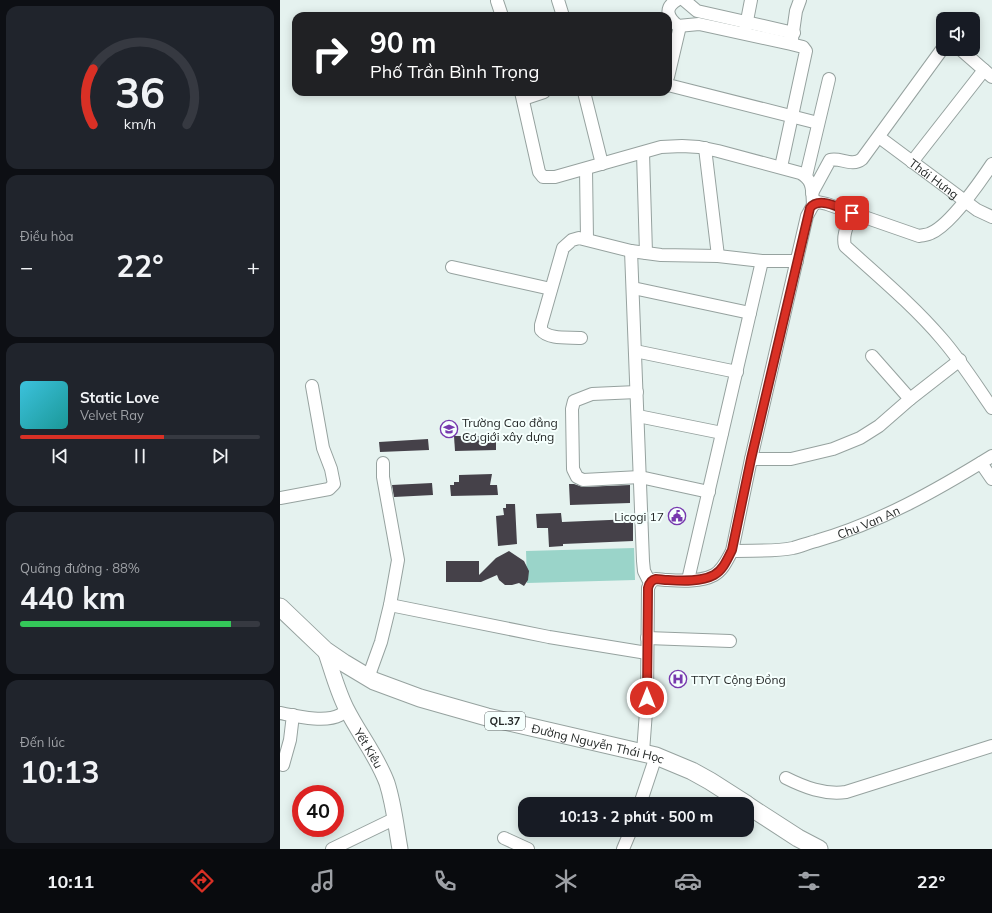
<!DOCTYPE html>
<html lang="vi">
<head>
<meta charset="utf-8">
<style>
  body { margin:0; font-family:Mulish,sans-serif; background:#20242c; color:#f1f3f6; height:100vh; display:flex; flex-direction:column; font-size:15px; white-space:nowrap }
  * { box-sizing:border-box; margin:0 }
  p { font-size:13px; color:#9ea1a6 }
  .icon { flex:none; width:22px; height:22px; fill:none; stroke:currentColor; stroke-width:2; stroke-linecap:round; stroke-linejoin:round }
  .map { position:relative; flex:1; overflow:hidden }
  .drawer { display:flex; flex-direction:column; gap:6px; padding:6px; background:#0d0f14; width:280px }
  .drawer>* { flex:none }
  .top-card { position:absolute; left:12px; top:12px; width:380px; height:84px; border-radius:12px; box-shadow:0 2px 10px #0003; background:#202124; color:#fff; overflow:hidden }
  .buttons { position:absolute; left:656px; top:12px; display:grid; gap:8px }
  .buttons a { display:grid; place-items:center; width:44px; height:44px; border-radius:8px; background:#171b24; box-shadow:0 2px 10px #0003; font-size:20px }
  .speed { position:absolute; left:12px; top:785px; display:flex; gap:8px; font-size:20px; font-weight:700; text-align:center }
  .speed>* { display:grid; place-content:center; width:52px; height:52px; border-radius:50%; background:#171b24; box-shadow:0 2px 10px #0003; line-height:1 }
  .speed .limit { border:6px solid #d22; background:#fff; color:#111 }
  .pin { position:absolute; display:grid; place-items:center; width:34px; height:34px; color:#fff; margin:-17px; border-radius:8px; box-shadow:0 2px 6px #0006 }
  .me { position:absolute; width:44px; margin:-22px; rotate:0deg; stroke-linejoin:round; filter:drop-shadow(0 0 3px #0008) }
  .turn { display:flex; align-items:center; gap:14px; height:84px; padding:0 12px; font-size:18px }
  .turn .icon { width:52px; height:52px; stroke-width:2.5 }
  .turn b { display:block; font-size:28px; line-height:34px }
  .big { font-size:30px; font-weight:700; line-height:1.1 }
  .drawer .card { flex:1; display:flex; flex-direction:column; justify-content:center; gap:6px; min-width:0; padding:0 14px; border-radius:12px; background:#20242c }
  .drawer .dial { align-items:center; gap:0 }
  .dial svg { height:104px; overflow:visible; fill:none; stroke:#363941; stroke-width:7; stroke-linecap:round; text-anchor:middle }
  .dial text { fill:#f1f3f6; stroke:none }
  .song { display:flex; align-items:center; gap:12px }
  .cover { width:48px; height:48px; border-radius:6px; background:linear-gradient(135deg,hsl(190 70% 55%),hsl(180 70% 35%)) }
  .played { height:4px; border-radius:2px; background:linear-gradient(90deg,#d93025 60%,#363941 60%) }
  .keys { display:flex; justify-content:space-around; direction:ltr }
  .heat { display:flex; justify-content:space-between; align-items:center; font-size:22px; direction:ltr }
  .charge { height:6px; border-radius:3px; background:linear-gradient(90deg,#34c759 88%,#363941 0) }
  .trip { position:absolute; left:238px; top:797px; width:236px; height:40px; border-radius:12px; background:#171b24; box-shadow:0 2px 10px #0003; font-weight:700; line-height:40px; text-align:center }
  .dock { display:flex; height:64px; justify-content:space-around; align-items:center; background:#090b0e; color:#9ea1a6 }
  .dock .icon { width:28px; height:28px }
  .dock .selected { color:#d93025 }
  .dock b { font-size:18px; color:#f1f3f6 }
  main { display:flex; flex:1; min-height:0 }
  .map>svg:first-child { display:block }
  .green { fill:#9ad4c9 }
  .building { fill:#454149 }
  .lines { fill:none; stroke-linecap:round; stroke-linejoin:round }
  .minor-casing { stroke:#96a29f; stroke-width:14 }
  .major-casing { stroke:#96a29f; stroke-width:17 }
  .highway-casing { stroke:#96a29f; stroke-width:19 }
  .minor { stroke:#fff; stroke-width:12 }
  .major { stroke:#fff; stroke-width:15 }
  .highway { stroke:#fff; stroke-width:17 }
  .route-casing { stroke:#8d1f18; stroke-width:10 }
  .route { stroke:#d93025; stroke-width:7 }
  .labels { text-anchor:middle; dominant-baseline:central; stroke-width:4; stroke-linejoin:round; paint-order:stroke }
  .shield { fill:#f5fffd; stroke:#636968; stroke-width:1 }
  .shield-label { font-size:11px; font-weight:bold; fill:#252928 }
  .street-label { font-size:12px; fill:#252928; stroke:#f5fffd }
  .poi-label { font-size:12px; fill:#252928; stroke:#f5fffd; text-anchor:start }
</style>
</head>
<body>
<main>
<section class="drawer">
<div class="card dial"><svg viewBox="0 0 100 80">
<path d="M14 69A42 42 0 1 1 86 69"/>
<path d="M14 69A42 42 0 0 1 14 26" stroke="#d93025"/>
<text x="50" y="56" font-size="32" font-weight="700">36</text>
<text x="50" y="72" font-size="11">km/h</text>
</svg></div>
<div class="card"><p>Điều hòa</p>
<div class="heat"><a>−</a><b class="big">22°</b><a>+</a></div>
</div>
<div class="card">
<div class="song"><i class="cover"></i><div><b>Static Love</b><p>Velvet Ray</p></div></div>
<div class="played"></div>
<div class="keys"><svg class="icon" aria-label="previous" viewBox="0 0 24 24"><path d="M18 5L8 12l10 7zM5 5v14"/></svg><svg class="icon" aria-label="pause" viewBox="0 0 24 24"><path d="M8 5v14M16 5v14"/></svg><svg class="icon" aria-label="next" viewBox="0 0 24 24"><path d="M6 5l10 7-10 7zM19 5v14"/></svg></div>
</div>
<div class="card"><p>Quãng đường · 88%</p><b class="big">440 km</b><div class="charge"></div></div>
<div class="card"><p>Đến lúc</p><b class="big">10:13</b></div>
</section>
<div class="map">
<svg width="712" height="849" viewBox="0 0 712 849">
  <rect width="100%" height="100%" fill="#e5f2ef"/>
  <!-- green -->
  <path class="green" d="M354 548 355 580 247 583 246 551Z"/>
  <!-- building -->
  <g class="building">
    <path d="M174 436H216V450L175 451Z"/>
    <path d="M148 439 149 450 100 452 99 442Z"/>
    <path d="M212 474 210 485H217L218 495 171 496 170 485H174V482H179V475Z"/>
    <path d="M152 483 153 495 114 497 112 485Z"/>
    <path d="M289 484H294L303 487 350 485V503L290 505Z"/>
    <path d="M226 504H235L237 544 218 546 216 516 224 515 223 508H226Z"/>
    <path d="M281 513 282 522 353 519V541L283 544V546L269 547 268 528H257L256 514Z"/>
    <path d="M229 551 244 561 249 571 248 580 244 586 239 583 232 585H225L219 580 217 575 201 582H166V561H199V575L216 558Z"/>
  </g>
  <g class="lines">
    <defs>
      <g id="minor">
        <path d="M278 0 283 16"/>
        <path d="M397 0C384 8 387 17 398 26L419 24 511 44 523 47 526 51 501 167"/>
        <path d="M404 0 417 11 514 33"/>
        <path d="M217 1 222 16"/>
        <path d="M465 31 471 0"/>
        <path d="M512 39 516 11 520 0"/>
        <path d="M680 49 712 77"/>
        <path d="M388 77 400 26"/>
        <path d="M388 85 538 123"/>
        <path d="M241 92 259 172 263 177H275L381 147 402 146 419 147 438 151 520 173C534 180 532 191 533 205"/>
        <path d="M304 92 322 164"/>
        <path d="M243 99 264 92"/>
        <path id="s1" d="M599 137 697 210 712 217"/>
        <path d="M425 148 438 256"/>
        <path d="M363 153 366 253"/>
        <path d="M632 162 704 70"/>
        <path d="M306 169 307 239"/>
        <path d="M526 176 549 79"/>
        <path d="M532 193 550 160C560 157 572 167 582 159L663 48"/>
        <path d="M533 205 538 202 547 204 639 236C643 235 648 235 651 233 670 225 700 182 712 164"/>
        <path d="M572 213C568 224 562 235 565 246 598 276 633 305 662 339 681 361 696 385 712 408"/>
        <path d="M351 251 363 561 364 571 370 583"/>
        <path d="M172 267 271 289"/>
        <path d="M353 288 470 313"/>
        <path d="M301 338C289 337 269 340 261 330V325L283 248 292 240 299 238 351 251 381 255 438 256 482 261H517"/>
        <path d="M355 351 457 372"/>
        <path d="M592 356 630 399"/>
        <path d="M357 392 312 394 294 401 292 409 293 469 297 477 303 480 360 477 429 492"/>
        <path d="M358 416 442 433"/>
        <path d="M471 459H511L553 449 580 438 599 426 630 399 680 360"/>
        <path d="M701 463 712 479"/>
        <path d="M0 498 49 489 54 484 51 469 43 448 32 386"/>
        <path id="s2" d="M452 551C472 550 493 552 513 548 521 546 528 543 536 541 599 523 657 490 712 456"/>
        <path d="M408 580 482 261"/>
        <path d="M110 605 269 637 367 653"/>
        <path d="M367 638 450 641"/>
        <path d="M88 678 101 642 110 605 118 560 103 477V463"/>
        <path d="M0 713C16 716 45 723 60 715 62 714 64 711 66 709"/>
        <path d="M363 752 367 698 368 588C370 584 371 580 376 579 379 579 384 580 388 580 402 581 421 582 434 575 443 570 447 560 452 551L471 459 527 216 533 205"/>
        <path d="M3 765 10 740 13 715"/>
        <path d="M506 778C524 787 544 795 566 792L712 746"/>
        <path d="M360 804 376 756"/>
        <path d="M224 838 248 849"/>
        <path d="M52 849 116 818"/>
        <path d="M343 849 351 830"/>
      </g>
      <g id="major">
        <path id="s3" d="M45 650C52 670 57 690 66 708 79 734 97 756 107 783 114 805 116 827 120 849"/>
      </g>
      <g id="highway">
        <path id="s4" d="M0 607 45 650 64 663 94 681 140 698 207 717 376 756 412 771 430 781 466 804"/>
        <path d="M467 805 518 838 539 849"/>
      </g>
    </defs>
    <!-- minor casing -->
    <use href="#minor" class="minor-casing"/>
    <!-- major casing -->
    <use href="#major" class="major-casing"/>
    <!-- highway casing -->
    <use href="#highway" class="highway-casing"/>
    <!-- minor -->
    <use href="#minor" class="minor"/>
    <!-- major -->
    <use href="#major" class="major"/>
    <!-- highway -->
    <use href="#highway" class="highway"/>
  </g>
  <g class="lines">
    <defs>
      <path id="route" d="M367 698 368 588C369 584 371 580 376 579 379 579 384 580 388 580 402 581 421 582 434 575 443 570 447 560 452 550L471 459 530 208C539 196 560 208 572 213"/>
    </defs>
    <!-- route casing -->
    <use href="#route" class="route-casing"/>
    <!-- route -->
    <use href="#route" class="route"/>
  </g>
  <!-- icons -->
  <defs>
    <symbol id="university-ring" viewBox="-11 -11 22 22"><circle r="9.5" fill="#f5fffd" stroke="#7739ae" stroke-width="1.5"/><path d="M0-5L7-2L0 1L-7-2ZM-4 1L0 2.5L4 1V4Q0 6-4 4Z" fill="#7739ae"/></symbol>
    <symbol id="civic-ring" viewBox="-11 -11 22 22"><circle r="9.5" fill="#f5fffd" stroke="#7739ae" stroke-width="1.5"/><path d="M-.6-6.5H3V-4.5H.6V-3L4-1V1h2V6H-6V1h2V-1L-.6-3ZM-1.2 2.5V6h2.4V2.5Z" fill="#7739ae"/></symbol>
    <symbol id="hospital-ring" viewBox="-11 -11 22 22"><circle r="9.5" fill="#f5fffd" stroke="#7739ae" stroke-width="1.5"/><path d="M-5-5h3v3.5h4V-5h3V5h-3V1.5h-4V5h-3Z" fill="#7739ae"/></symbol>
  </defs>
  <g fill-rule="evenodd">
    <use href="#university-ring" x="159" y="419" width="20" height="20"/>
    <use href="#civic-ring" x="387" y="506" width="20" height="20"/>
    <use href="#hospital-ring" x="388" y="669" width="20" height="20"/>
  </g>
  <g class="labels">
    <!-- shield labels -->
    <rect class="shield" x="205" y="712" width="40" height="18" rx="3"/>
    <g class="shield-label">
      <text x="225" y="721">QL.37</text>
    </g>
    <!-- street labels -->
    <g class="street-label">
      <text stroke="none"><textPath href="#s1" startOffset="69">Thái Hưng</textPath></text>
      <text stroke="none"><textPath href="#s2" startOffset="141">Chu Van An</textPath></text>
      <text stroke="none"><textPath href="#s4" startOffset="353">Đường Nguyễn Thái Học</textPath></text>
      <text stroke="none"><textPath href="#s3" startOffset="108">Yết Kiêu</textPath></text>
    </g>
    <!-- poi labels -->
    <g class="poi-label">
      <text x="182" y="422">Trường Cao đẳng<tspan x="182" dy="14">Cơ giới xây dựng</tspan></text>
      <text x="384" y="516" text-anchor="end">Licogi 17</text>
      <text x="411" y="679">TTYT Cộng Đồng</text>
    </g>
  </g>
</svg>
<div class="buttons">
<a><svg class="icon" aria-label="sound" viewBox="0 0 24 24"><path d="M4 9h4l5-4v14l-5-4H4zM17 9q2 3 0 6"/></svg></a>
</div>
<div class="speed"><div class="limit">40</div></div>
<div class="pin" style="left:572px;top:213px;background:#d93025"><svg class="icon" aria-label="arrive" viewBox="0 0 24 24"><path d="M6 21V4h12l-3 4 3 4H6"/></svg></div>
<svg class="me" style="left:367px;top:698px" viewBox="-20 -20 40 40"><circle r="17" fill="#d93025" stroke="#fff" stroke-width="3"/><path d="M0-11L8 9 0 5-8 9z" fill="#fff"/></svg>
<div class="trip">10:13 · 2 phút · 500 m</div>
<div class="top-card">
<div class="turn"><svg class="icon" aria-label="right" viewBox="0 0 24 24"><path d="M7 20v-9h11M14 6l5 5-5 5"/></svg><div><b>90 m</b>Phố Trần Bình Trọng</div></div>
</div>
</div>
</main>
<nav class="dock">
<b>10:11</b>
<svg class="icon selected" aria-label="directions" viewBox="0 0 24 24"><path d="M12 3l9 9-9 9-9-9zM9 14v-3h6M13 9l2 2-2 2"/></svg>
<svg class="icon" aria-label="music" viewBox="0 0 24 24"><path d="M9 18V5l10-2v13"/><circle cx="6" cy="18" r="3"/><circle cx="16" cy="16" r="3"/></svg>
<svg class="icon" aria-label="phone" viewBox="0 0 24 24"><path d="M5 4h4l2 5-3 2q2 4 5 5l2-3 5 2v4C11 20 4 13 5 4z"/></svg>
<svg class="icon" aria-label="climate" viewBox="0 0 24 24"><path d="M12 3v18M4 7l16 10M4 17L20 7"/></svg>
<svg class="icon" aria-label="car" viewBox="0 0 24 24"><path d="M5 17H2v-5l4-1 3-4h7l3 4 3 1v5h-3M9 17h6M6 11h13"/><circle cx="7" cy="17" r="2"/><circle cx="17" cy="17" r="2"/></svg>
<svg class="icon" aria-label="filters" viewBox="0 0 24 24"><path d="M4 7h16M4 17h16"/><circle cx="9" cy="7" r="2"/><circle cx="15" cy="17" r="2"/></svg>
<b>22°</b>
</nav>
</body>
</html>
